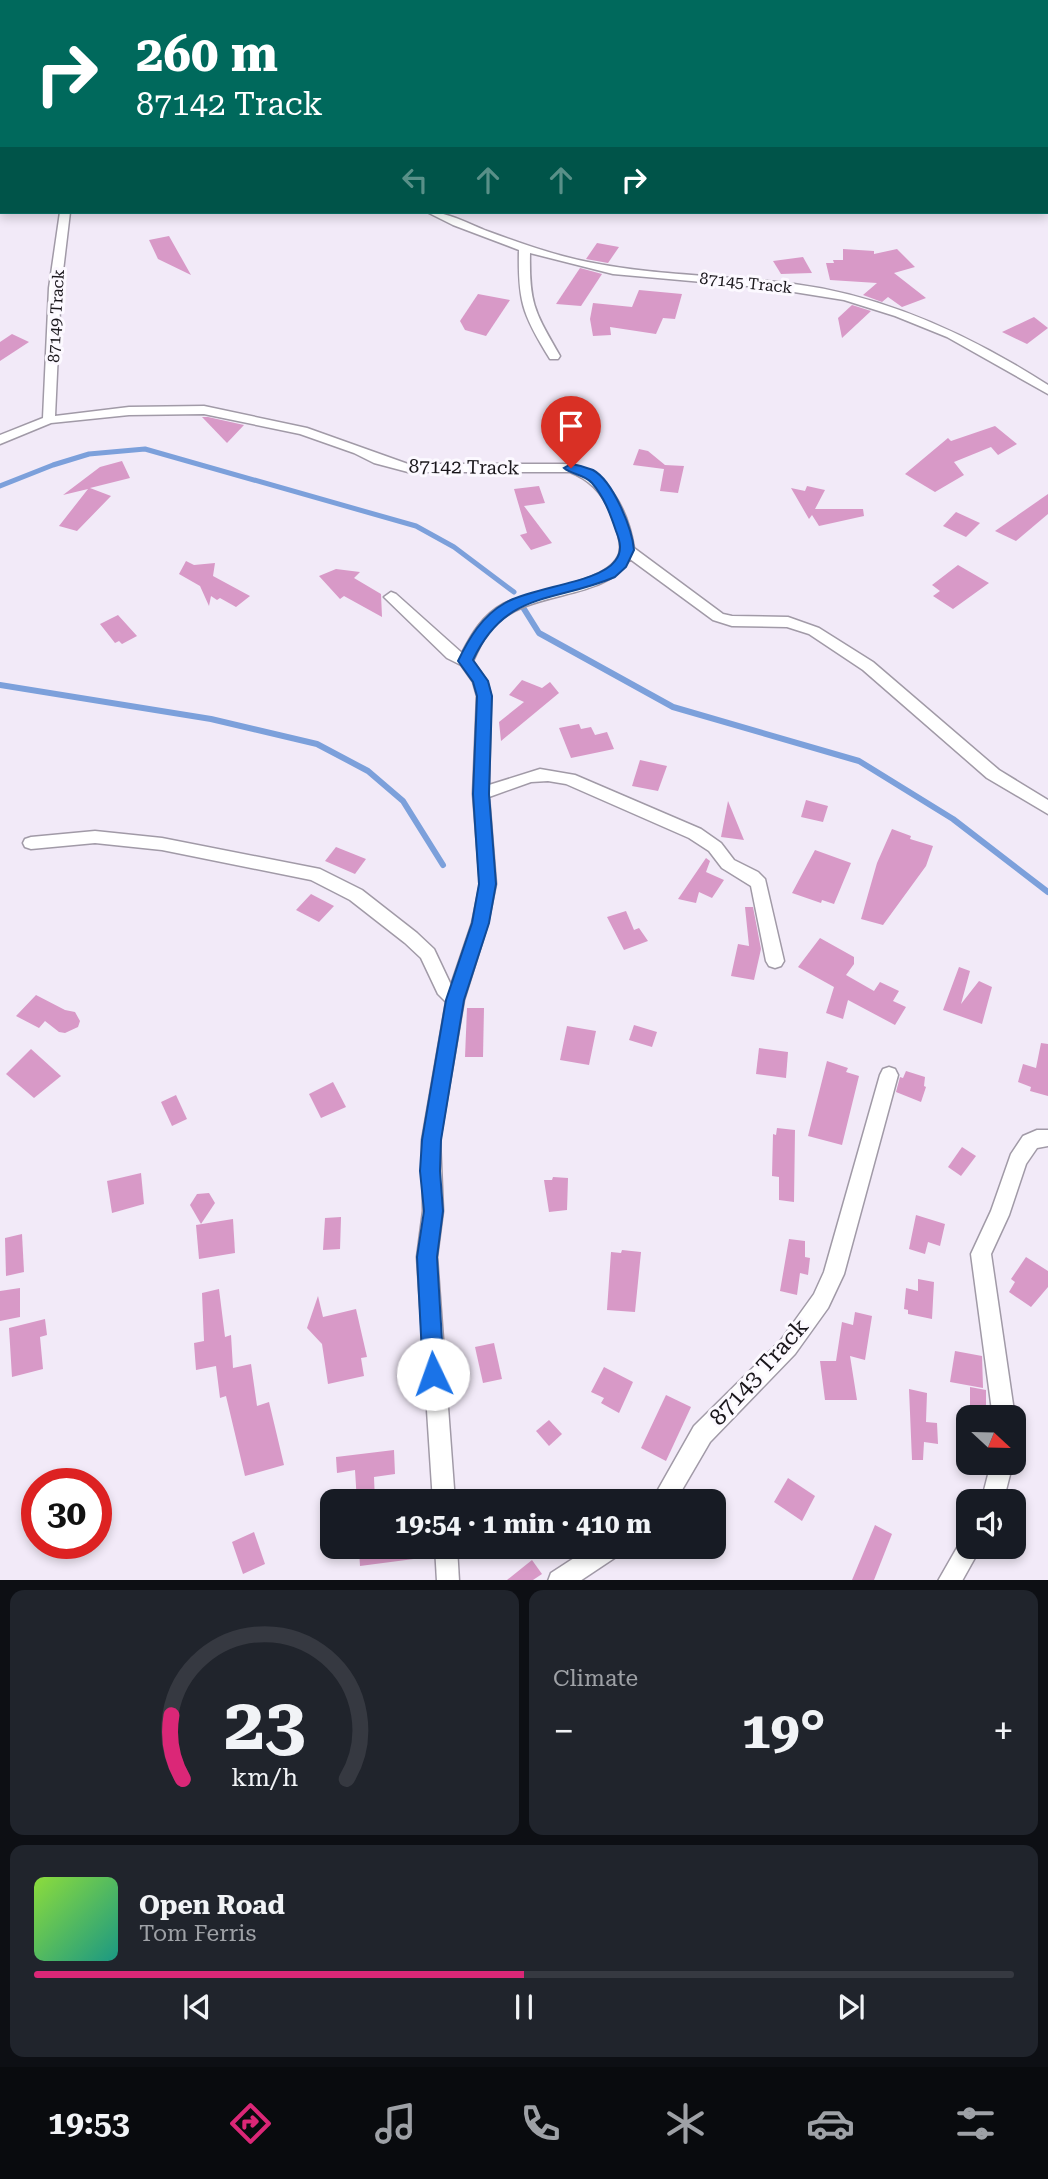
<!DOCTYPE html>
<html lang="en">
<head>
<meta charset="utf-8">
<style>
  body { margin:0; font-family:"Roboto Serif",serif; background:#20242c; color:#f1f3f6; height:100vh; display:flex; flex-direction:column; font-size:26px; white-space:nowrap }
  * { box-sizing:border-box; margin:0 }
  p { font-size:23px; color:#9ea1a6 }
  .icon { flex:none; width:38px; height:38px; fill:none; stroke:currentColor; stroke-width:2; stroke-linecap:round; stroke-linejoin:round }
  .map { position:relative; height:1580px; overflow:hidden }
  .details { display:flex; flex-direction:column; gap:10px; padding:10px; background:#0d0f14; flex:1 }
  .details>* { flex:none }
  .hud { position:absolute; left:0px; top:0px; width:1048px; height:214px; box-shadow:0 4px 10px #0003; background:#00695c; color:#fff; overflow:hidden }
  .needle { width:46px; rotate:112deg }
  .tools { position:absolute; left:956px; top:1405px; display:grid; gap:14px }
  .tools a { display:grid; place-items:center; width:70px; height:70px; border-radius:14px; background:#171b24; box-shadow:0 4px 10px #0003; font-size:35px }
  .speed { position:absolute; left:21px; top:1468px; display:flex; gap:14px; font-size:35px; font-weight:700; text-align:center }
  .speed>* { display:grid; place-content:center; width:91px; height:91px; border-radius:50%; background:#171b24; box-shadow:0 4px 10px #0003; line-height:1 }
  .speed .limit { border:10px solid #d22; background:#fff; color:#111 }
  .pin { position:absolute; display:grid; place-items:center; width:60px; height:60px; color:#fff; margin:-72px -30px; border-radius:50% 50% 50% 0; rotate:-45deg; box-shadow:0 0 7px #0007 }
  .pin .icon { rotate:45deg }
  .me { position:absolute; width:77px; margin:-38px; rotate:357deg; stroke-linejoin:round; filter:drop-shadow(0 0 5px #0008) }
  .turn { display:flex; align-items:center; gap:24px; height:147px; padding:0 21px; font-size:32px }
  .turn .icon { width:91px; height:91px; stroke-width:2.5 }
  .turn b { display:block; font-size:49px; line-height:60px }
  .lanes { display:flex; align-items:center; height:66px; padding:0 21px; background:#0003; justify-content:center; gap:35px; direction:ltr }
  .lanes .off { opacity:.35 }
  .big { font-size:52px; font-weight:700; line-height:1.1 }
  .details .widget { flex:1; display:flex; flex-direction:column; justify-content:center; gap:10px; min-width:0; padding:0 24px; border-radius:14px; background:#20242c }
  .details .dial { align-items:center; gap:0 }
  .dial svg { height:182px; overflow:visible; fill:none; stroke:#363941; stroke-width:7; stroke-linecap:round; text-anchor:middle }
  .dial text { fill:#f1f3f6; stroke:none }
  .song { display:flex; align-items:center; gap:21px }
  .cover { width:84px; height:84px; border-radius:10px; background:linear-gradient(135deg,hsl(90 70% 55%),hsl(170 70% 35%)) }
  .played { height:7px; border-radius:4px; background:linear-gradient(90deg,#db2777 50%,#363941 50%) }
  .keys { display:flex; justify-content:space-around; direction:ltr }
  .heat { display:flex; justify-content:space-between; align-items:center; font-size:38px; direction:ltr }
  .details .tiles { flex:1; display:grid; gap:10px; grid-template-columns:1fr 1fr }
  .widget:last-child { grid-column:span 2 }
  .trip { position:absolute; left:320px; top:1489px; width:406px; height:70px; border-radius:14px; background:#171b24; box-shadow:0 4px 10px #0003; font-weight:700; line-height:70px; text-align:center }
  .menu { display:flex; height:112px; justify-content:space-around; align-items:center; background:#090b0e; color:#9ea1a6 }
  .menu .icon { width:49px; height:49px }
  .menu .on { color:#db2777 }
  .menu b { font-size:32px; color:#f1f3f6 }
  .map>svg:first-child { display:block }
  .green { fill:#f9d3dc }
  .lines { fill:none; stroke-linecap:round; stroke-linejoin:round }
  .stream-far2 { stroke:#7ca0db; stroke-width:3.5 }
  .stream-far1 { stroke:#7ca0db; stroke-width:5 }
  .stream { stroke:#7ca0db; stroke-width:6 }
  .building { fill:#d899c7 }
  .street-casing { stroke:#a19aa7; stroke-width:3 }
  .street { fill:#fff; fill-rule:evenodd }
  .route { fill:#1a73e8; stroke:#114b97; stroke-width:2 }
  .labels { text-anchor:middle; dominant-baseline:central; stroke-width:6; stroke-linejoin:round; paint-order:stroke }
  .far-street-label { font-size:16px; fill:#19161b; stroke:#fcf9ff }
  .street-label { font-size:19px; fill:#19161b; stroke:#fcf9ff }
  .near-street-label { font-size:23px; fill:#19161b; stroke:#fcf9ff }
</style>
</head>
<body>
<div class="map">
<svg width="1048" height="1581" viewBox="0 0 1048 1581">
  <rect width="100%" height="100%" fill="#f2eaf8"/>
  <!-- green -->
  <path class="green" d="M405 0H1048V80L1046 2Z"/>
  <g class="lines">
    <!-- stream-far2 -->
    <path class="stream-far2" d="M695 2 697 0"/>
    <!-- stream-far1 -->
    <path class="stream-far1" d="M0 486 53 465 89 454 145 449 416 526 454 547 514 592"/>
    <!-- stream -->
    <g class="stream">
      <path d="M524 609 539 633 673 707 859 761 953 819 1048 892"/>
      <path d="M0 685 211 719 317 744 368 771 403 801 443 865"/>
    </g>
  </g>
  <!-- building -->
  <g class="building">
    <path d="M169 236 191 275 158 259 149 240Z"/>
    <path d="M597 243 619 247 608 263 586 259Z"/>
    <path d="M843 249 874 251V254L897 249 915 267 894 273 926 298 902 307 888 297 882 302 863 295 877 283 830 280 826 263H834L833 260H843Z"/>
    <path d="M803 257 812 273 781 274 773 261Z"/>
    <path d="M580 268 602 274 581 306 556 304Z"/>
    <path d="M639 290 682 294 675 319 663 318 656 334 610 327 611 335 593 336 590 319 593 303 632 307Z"/>
    <path d="M478 294 510 300 486 336 465 330 460 321Z"/>
    <path d="M852 305 871 311 842 338 838 318Z"/>
    <path d="M1034 317 1048 328 1027 344 1002 332Z"/>
    <path d="M12 334 29 342 0 361V342Z"/>
    <path d="M202 417H208L244 425 227 443Z"/>
    <path d="M995 426 1017 444 998 455 991 447 954 462 964 475 935 492 905 474 948 438 951 441Z"/>
    <path d="M639 449 648 451 665 465 684 466 678 493 660 491 664 469 633 465Z"/>
    <path d="M122 461 130 478 90 488 111 496 77 531 59 526 88 489 63 495 100 467Z"/>
    <path d="M539 486 545 503 524 506 552 543 531 550 520 535 527 533 514 489Z"/>
    <path d="M807 486 825 490 815 509H863L864 516 819 526 812 515 809 519 791 488 805 491Z"/>
    <path d="M1048 494V514L1016 541 995 531Z"/>
    <path d="M956 512 980 523 966 537 943 526Z"/>
    <path d="M186 561 194 565 215 563 213 576 250 596 236 607 220 598 217 600 211 596 209 606 200 586 179 574Z"/>
    <path d="M958 565 989 583 953 609 933 596 940 591 932 585Z"/>
    <path d="M336 569 360 572 354 578 381 594 382 617 344 596 340 599 319 576Z"/>
    <path d="M118 615 137 636 122 644 119 641 115 643 100 624Z"/>
    <path d="M522 680 542 688 550 682 559 693 501 741 499 722 524 702 509 695Z"/>
    <path d="M579 724 581 729 591 727 595 735 607 732 614 749 571 758 559 728Z"/>
    <path d="M640 760 667 766 658 791 632 786Z"/>
    <path d="M806 800 828 806 823 822 801 817Z"/>
    <path d="M728 801 744 840 721 837Z"/>
    <path d="M892 829 911 836 910 839 933 846 926 866 883 925 861 919 877 863Z"/>
    <path d="M336 847 366 859 355 874 325 861Z"/>
    <path d="M815 850 851 863 834 904 822 900 821 903 792 893Z"/>
    <path d="M706 858 710 861 706 872 724 880 712 898 699 892 696 903 678 899Z"/>
    <path d="M311 894 334 906 319 922 296 910Z"/>
    <path d="M745 907H753L761 949 754 980 731 976 738 944 749 946Z"/>
    <path d="M626 911 634 930 639 928 648 941 624 950 607 917Z"/>
    <path d="M820 938 854 957V964L846 975 874 991 880 982 899 991 893 1001 906 1007 895 1025 848 1000 843 1019 826 1013 834 987 798 967Z"/>
    <path d="M959 967 970 971 961 1004 979 981 992 987 982 1024 943 1010Z"/>
    <path d="M36 995 65 1010 75 1012 80 1021 78 1027 65 1033 59 1032 45 1021 39 1028 16 1016Z"/>
    <path d="M467 1008H484L483 1057H465Z"/>
    <path d="M634 1025 657 1032 652 1047 629 1040Z"/>
    <path d="M567 1026 596 1031 589 1065 560 1060Z"/>
    <path d="M1041 1043 1048 1044V1096L1030 1091 1031 1087 1018 1082 1023 1064 1036 1068Z"/>
    <path d="M759 1048 788 1052 786 1078 756 1074Z"/>
    <path d="M31 1049 61 1076 34 1098 6 1074Z"/>
    <path d="M827 1061 848 1068 846 1072 859 1076 842 1145 808 1136Z"/>
    <path d="M906 1071 925 1077 924 1086 926 1087 921 1102 896 1092 900 1077 903 1078Z"/>
    <path d="M333 1082 346 1107 321 1118 309 1094Z"/>
    <path d="M176 1095 187 1119 172 1126 161 1102Z"/>
    <path d="M777 1128 795 1130 794 1202 779 1200V1177L772 1176 773 1134 776 1135Z"/>
    <path d="M962 1147 976 1156 961 1176 948 1167Z"/>
    <path d="M141 1173 144 1204 112 1213 107 1181Z"/>
    <path d="M553 1177 568 1178 567 1210 549 1212 544 1180H552Z"/>
    <path d="M209 1193 215 1203 201 1224 190 1205 197 1194Z"/>
    <path d="M916 1215 945 1224 940 1246 928 1242 925 1254 909 1249Z"/>
    <path d="M341 1217 340 1249 323 1250 325 1218Z"/>
    <path d="M233 1219 235 1253 199 1259 196 1225Z"/>
    <path d="M22 1234 24 1272 6 1276 5 1238Z"/>
    <path d="M789 1239 805 1241V1257L810 1258 808 1275 800 1273 797 1295 780 1291Z"/>
    <path d="M622 1250 641 1252 635 1312 607 1310 611 1252 621 1253Z"/>
    <path d="M1026 1257 1048 1271V1287L1031 1307 1009 1292 1015 1282 1011 1279Z"/>
    <path d="M918 1279 934 1282 932 1319 908 1314V1310L904 1309 906 1288 918 1291Z"/>
    <path d="M20 1288V1317L0 1321V1291Z"/>
    <path d="M219 1289 225 1337 231 1335 233 1368 251 1364 257 1406 269 1402 284 1465 245 1476 226 1396 220 1398 216 1366 196 1370 194 1343 204 1341 202 1293Z"/>
    <path d="M318 1296 323 1317 356 1309 367 1357 361 1358 364 1376 328 1384 322 1344 307 1328Z"/>
    <path d="M855 1312 872 1316 865 1360 850 1356 857 1400H825L820 1361H836L842 1322 853 1325Z"/>
    <path d="M45 1319 47 1335 40 1337 43 1369 12 1377 9 1328Z"/>
    <path d="M494 1343 502 1379 483 1383 475 1347Z"/>
    <path d="M955 1351 982 1356 983 1388 950 1382Z"/>
    <path d="M604 1367 633 1382 619 1413 601 1403 604 1398 591 1392Z"/>
    <path d="M970 1387 986 1390V1410L970 1406Z"/>
    <path d="M909 1389 927 1393 926 1422 937 1423 938 1444 924 1442 923 1460H912Z"/>
    <path d="M666 1395 691 1407 666 1461 641 1448Z"/>
    <path d="M549 1420 562 1434 549 1446 536 1431Z"/>
    <path d="M394 1450 395 1474 374 1477 375 1502H357L355 1470 337 1473 336 1457Z"/>
    <path d="M788 1478 815 1496 802 1521 774 1502Z"/>
    <path d="M875 1525 892 1534 874 1580H852Z"/>
    <path d="M254 1532 265 1564 243 1574 232 1542Z"/>
    <path d="M388 1547H428L429 1557 360 1566 359 1551Z"/>
    <path d="M532 1560 542 1574 533 1580H507Z"/>
  </g>
  <g class="lines">
    <defs>
      <g id="street">
        <path d="M65 0H75L76 2H66Z"/>
        <path d="M201 0H209L210 2H201Z"/>
        <path d="M232 0H248L231 2Z"/>
        <path d="M278 0H286L287 2H278Z"/>
        <path d="M2 81V87L0 88V82Z"/>
        <path d="M60 212H70L61 288 55 416 129 407 204 406 307 428 408 464H571C610 474 628 511 634 548L723 614 732 616 788 617 819 628 873 662 999 770 1048 800V814L987 778 863 670 809 634 787 627 732 626 713 620 630 559C606 601 532 589 496 624 485 634 479 648 473 661L487 681 491 696 489 785 540 769 575 775 701 829 721 843 734 860 758 872 765 879 784 961 781 966 775 968 769 966 766 961 751 886 722 868 709 851 689 838 566 784 548 781 531 782 489 797 496 884 488 923 464 1000 440 1140 443 1211 437 1257 455 1502H433L417 1257 423 1211 422 1140 446 1002 438 994 421 958 405 943 350 900 311 880 162 850 95 843 31 849 25 847 23 843 25 839 31 837 95 831 162 838 320 869 362 890 417 933 434 949 451 985 472 923 480 884 473 794 477 696 473 682 461 665 447 658 384 597 391 592 396 594 462 653C472 633 483 615 503 604 529 590 618 583 620 549 621 539 616 527 612 517 605 496 591 480 570 472H408L374 463 354 453 300 434 204 414 129 415 51 423 0 444V435L43 418 49 288Z"/>
        <path d="M427 212C448 212 467 223 487 231 520 243 553 255 588 262 656 276 725 275 794 284 886 296 970 335 1048 385V394L947 337 895 316 844 300 769 288 613 274 530 253C529 305 535 312 560 356L558 359H550C522 314 518 301 519 250L453 225Z"/>
        <path d="M889 1067 895 1069 898 1075 844 1274 828 1308 795 1354 710 1442 675 1502H651L694 1426 781 1340 814 1294 824 1272 880 1075 883 1069Z"/>
        <path d="M1037 1130H1048V1146L1037 1148 1026 1164 1009 1215 991 1254 1015 1418 1013 1421V1418H993L971 1254 991 1211 1011 1154 1023 1136Z"/>
        <path d="M991 1463H1013L1003 1502H981Z"/>
        <path d="M968 1537V1547H981L962 1581H938L962 1539Z"/>
        <path d="M435 1547H457L459 1581H437Z"/>
        <path d="M591 1547H622L619 1555 580 1581H548L551 1573Z"/>
      </g>
    </defs>
    <!-- street casing -->
    <use href="#street" class="street-casing"/>
    <!-- street -->
    <use href="#street" class="street"/>
  </g>
  <!-- route -->
  <path class="route" d="M571 464C578 465 586 467 593 470 613 481 632 528 634 550L626 567 615 577C554 603 506 590 473 660L488 681 492 696 489 794 496 884 489 923 464 1000 441 1140 440 1171 443 1211 437 1257 444 1374 441 1381 433 1384 426 1381 423 1374 417 1257 424 1211 420 1171 422 1140 446 1000 472 923 479 884 473 794 477 696 473 682 458 661C469 638 482 616 505 603 532 587 599 583 615 561 623 551 620 541 616 531 610 513 604 497 592 483 584 474 572 475 564 468Z"/>
  <g class="labels">
    <!-- far-street labels -->
    <g class="far-street-label">
      <text transform="translate(746 283) rotate(6)">87145 Track</text>
      <text transform="translate(56 316) rotate(-87)">87149 Track</text>
    </g>
    <!-- street labels -->
    <g class="street-label">
      <text transform="translate(464 467) rotate(1)">87142 Track</text>
    </g>
    <!-- near-street labels -->
    <g class="near-street-label">
      <text transform="translate(759 1372) rotate(-48)">87143 Track</text>
    </g>
  </g>
</svg>
<div class="tools">
<a><svg class="needle" viewBox="-14 -14 28 28"><path d="M0-13l5 13h-10z" fill="#e53935"/><path d="M0 13l5-13h-10z" fill="#9ea1a6"/></svg></a>
<a><svg class="icon" aria-label="sound" viewBox="0 0 24 24"><path d="M4 9h4l5-4v14l-5-4H4zM17 9q2 3 0 6"/></svg></a>
</div>
<div class="speed"><div class="limit">30</div></div>
<div class="pin" style="left:571px;top:468px;background:#d93025"><svg class="icon" aria-label="arrive" viewBox="0 0 24 24"><path d="M6 21V4h12l-3 4 3 4H6"/></svg></div>
<svg class="me" style="left:433px;top:1374px" viewBox="-20 -20 40 40"><circle r="19" fill="#fff"/><path d="M0-13L10 11 0 6-10 11z" fill="#1a73e8"/></svg>
<div class="trip">19:54 · 1 min · 410 m</div>
<div class="hud">
<div class="turn"><svg class="icon" aria-label="right" viewBox="0 0 24 24"><path d="M7 20v-9h11M14 6l5 5-5 5"/></svg><div><b>260 m</b>87142 Track</div></div>
<div class="lanes"><svg class="icon off" aria-label="left" viewBox="0 0 24 24"><path d="M17 20v-9H6M10 6l-5 5 5 5"/></svg><svg class="icon off" aria-label="ahead" viewBox="0 0 24 24"><path d="M12 20V5M6 11l6-6 6 6"/></svg><svg class="icon off" aria-label="ahead" viewBox="0 0 24 24"><path d="M12 20V5M6 11l6-6 6 6"/></svg><svg class="icon" aria-label="right" viewBox="0 0 24 24"><path d="M7 20v-9h11M14 6l5 5-5 5"/></svg></div>
</div>
</div>
<section class="details">
<div class="tiles">
<div class="widget dial"><svg viewBox="0 0 100 80">
<path d="M14 69A42 42 0 1 1 86 69"/>
<path d="M14 69A42 42 0 0 1 9 41" stroke="#db2777"/>
<text x="50" y="56" font-size="32" font-weight="700">23</text>
<text x="50" y="72" font-size="11">km/h</text>
</svg></div>
<div class="widget"><p>Climate</p>
<div class="heat"><a>−</a><b class="big">19°</b><a>+</a></div>
</div>
<div class="widget">
<div class="song"><i class="cover"></i><div><b>Open Road</b><p>Tom Ferris</p></div></div>
<div class="played"></div>
<div class="keys"><svg class="icon" aria-label="previous" viewBox="0 0 24 24"><path d="M18 5L8 12l10 7zM5 5v14"/></svg><svg class="icon" aria-label="pause" viewBox="0 0 24 24"><path d="M8 5v14M16 5v14"/></svg><svg class="icon" aria-label="next" viewBox="0 0 24 24"><path d="M6 5l10 7-10 7zM19 5v14"/></svg></div>
</div>
</div>
</section>
<nav class="menu">
<b>19:53</b>
<svg class="icon on" aria-label="directions" viewBox="0 0 24 24"><path d="M12 3l9 9-9 9-9-9zM9 14v-3h6M13 9l2 2-2 2"/></svg>
<svg class="icon" aria-label="music" viewBox="0 0 24 24"><path d="M9 18V5l10-2v13"/><circle cx="6" cy="18" r="3"/><circle cx="16" cy="16" r="3"/></svg>
<svg class="icon" aria-label="phone" viewBox="0 0 24 24"><path d="M5 4h4l2 5-3 2q2 4 5 5l2-3 5 2v4C11 20 4 13 5 4z"/></svg>
<svg class="icon" aria-label="climate" viewBox="0 0 24 24"><path d="M12 3v18M4 7l16 10M4 17L20 7"/></svg>
<svg class="icon" aria-label="car" viewBox="0 0 24 24"><path d="M5 17H2v-5l4-1 3-4h7l3 4 3 1v5h-3M9 17h6M6 11h13"/><circle cx="7" cy="17" r="2"/><circle cx="17" cy="17" r="2"/></svg>
<svg class="icon" aria-label="filters" viewBox="0 0 24 24"><path d="M4 7h16M4 17h16"/><circle cx="9" cy="7" r="2"/><circle cx="15" cy="17" r="2"/></svg>
</nav>
</body>
</html>
